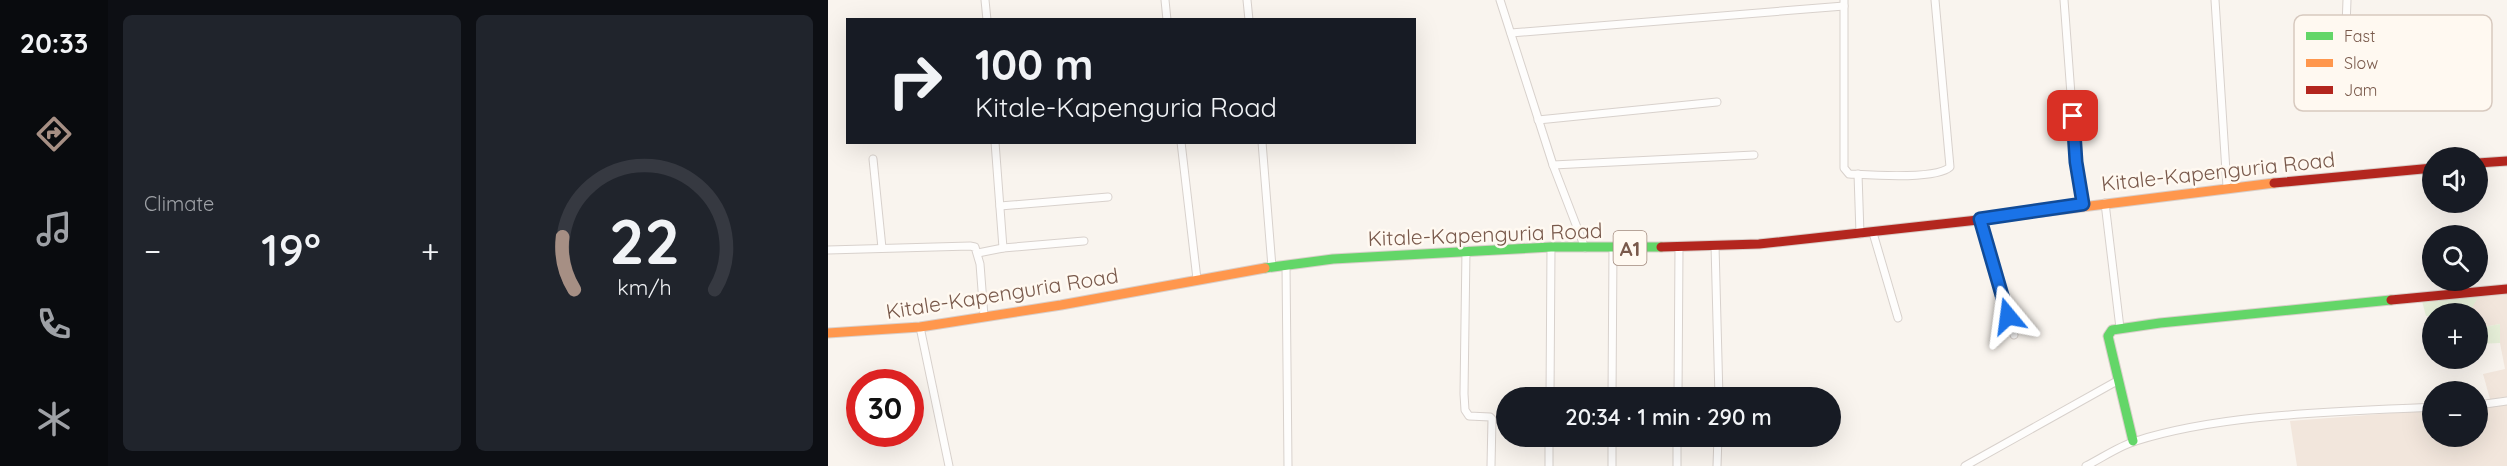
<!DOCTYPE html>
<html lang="en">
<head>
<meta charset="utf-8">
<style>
  body { margin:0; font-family:Quicksand,sans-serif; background:#20242c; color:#f1f3f6; height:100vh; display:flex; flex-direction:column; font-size:22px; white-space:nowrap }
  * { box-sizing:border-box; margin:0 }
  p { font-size:20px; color:#9ea1a6 }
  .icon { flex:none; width:33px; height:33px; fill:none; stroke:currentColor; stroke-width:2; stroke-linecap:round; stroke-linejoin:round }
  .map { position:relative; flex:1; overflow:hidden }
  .drawer { display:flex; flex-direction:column; gap:15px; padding:15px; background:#0d0f14; width:720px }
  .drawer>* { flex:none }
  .hud { position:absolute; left:18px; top:18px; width:570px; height:126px; border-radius:0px; box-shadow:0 6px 24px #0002; background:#171b24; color:#f1f3f6; overflow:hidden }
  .tools { position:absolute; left:1594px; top:147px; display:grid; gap:12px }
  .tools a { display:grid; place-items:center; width:66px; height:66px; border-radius:50%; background:#171b24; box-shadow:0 6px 24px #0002; font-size:30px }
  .speed { position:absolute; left:18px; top:369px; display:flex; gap:12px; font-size:30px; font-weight:700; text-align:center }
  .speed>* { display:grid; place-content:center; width:78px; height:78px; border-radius:50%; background:#171b24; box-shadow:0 6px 24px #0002; line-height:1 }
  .speed .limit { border:9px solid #d22; background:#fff; color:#111 }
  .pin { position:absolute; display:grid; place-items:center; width:51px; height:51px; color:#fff; margin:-26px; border-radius:12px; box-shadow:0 3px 9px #0006 }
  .me { position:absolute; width:66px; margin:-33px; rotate:344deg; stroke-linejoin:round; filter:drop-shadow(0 0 4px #0008) }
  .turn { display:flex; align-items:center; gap:21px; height:126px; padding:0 30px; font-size:27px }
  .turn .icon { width:78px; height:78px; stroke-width:2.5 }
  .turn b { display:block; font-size:42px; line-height:51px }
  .big { font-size:45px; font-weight:600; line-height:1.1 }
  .drawer .widget { flex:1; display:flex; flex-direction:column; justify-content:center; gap:9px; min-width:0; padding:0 21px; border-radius:9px; background:#20242c }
  .drawer .dial { align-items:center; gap:0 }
  .dial svg { height:156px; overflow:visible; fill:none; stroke:#363941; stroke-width:7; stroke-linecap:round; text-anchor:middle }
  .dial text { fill:#f1f3f6; stroke:none }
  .heat { display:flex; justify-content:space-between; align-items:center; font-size:33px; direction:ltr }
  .drawer .tiles { flex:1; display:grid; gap:15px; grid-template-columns:repeat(2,1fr) }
  .trip { position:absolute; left:668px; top:387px; width:345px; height:60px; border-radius:30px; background:#171b24; box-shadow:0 6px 24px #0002; font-weight:600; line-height:60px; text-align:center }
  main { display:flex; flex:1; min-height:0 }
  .menu { display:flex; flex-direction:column; width:108px; justify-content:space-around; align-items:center; background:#090b0e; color:#9ea1a6 }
  .menu .icon { width:42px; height:42px }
  .menu .selected { color:#a68f84 }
  .menu b { font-size:27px; color:#f1f3f6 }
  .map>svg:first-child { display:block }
  .residential { fill:#f2e6dc }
  .green { fill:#e7f0d9 }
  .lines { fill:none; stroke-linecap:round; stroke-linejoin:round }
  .street-casing { stroke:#d8d1cc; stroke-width:9 }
  .fast-casing { stroke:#d9cfca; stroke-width:11 }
  .slow-casing { stroke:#d9cfca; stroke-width:11 }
  .jam-casing { stroke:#d9cfca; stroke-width:11 }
  .street { stroke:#fefdfc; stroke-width:7 }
  .fast { stroke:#63d668; stroke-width:9 }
  .slow { stroke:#ff974d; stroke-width:9 }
  .jam { stroke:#b3261e; stroke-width:9 }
  .route-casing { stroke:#114b97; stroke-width:15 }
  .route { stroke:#1a73e8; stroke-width:10 }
  .labels { text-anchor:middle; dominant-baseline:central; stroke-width:5; stroke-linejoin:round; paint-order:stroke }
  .shield { fill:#fff9f1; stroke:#a1897d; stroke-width:1.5 }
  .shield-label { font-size:20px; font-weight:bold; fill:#79594b }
  .street-label { font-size:21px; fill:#79594b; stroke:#fff9f1 }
  .key { fill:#fff9f1; stroke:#d7c9bf; stroke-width:1.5 }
  .key-label { font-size:16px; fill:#79594b }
</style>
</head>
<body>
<main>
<nav class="menu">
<b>20:33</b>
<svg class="icon selected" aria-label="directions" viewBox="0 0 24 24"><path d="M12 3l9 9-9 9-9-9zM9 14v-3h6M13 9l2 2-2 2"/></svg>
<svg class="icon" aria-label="music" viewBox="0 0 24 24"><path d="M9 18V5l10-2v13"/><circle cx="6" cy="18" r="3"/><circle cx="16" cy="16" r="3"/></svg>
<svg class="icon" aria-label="phone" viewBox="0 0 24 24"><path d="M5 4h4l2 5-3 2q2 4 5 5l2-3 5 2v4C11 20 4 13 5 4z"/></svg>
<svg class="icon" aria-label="climate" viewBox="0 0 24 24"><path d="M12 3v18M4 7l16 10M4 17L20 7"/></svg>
</nav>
<section class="drawer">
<div class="tiles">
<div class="widget"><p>Climate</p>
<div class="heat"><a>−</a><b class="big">19°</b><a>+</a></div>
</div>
<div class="widget dial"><svg viewBox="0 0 100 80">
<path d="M14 69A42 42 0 1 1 86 69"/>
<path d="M14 69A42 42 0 0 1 8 42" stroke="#a68f84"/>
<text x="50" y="56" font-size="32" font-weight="700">22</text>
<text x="50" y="72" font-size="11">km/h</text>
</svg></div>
</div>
</section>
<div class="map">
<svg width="1679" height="466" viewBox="0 0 1679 466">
  <rect width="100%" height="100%" fill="#f9f4ee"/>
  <!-- residential -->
  <g class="residential">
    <path d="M1679 292V397L1662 399 1655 374 1677 369 1672 343V324L1650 328V314L1640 313 1652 294Z"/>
    <path d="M1679 403V466H1469L1462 421 1605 410V436H1650V406Z"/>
  </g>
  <!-- green -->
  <g class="green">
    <path d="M1652 294 1641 313 1605 314V316H1598L1594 301Z"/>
    <path d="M1672 324V343L1650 344V328Z"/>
  </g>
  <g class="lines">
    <defs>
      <g id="street">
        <path d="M157 0 159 20"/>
        <path d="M337 0 339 20"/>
        <path d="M419 0 421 20"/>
        <path d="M672 0 725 165 757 248"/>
        <path d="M1016 0V168L1021 174C1042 175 1108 180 1122 167L1107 0"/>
        <path d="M1236 0 1248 162 1255 204"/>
        <path d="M1387 0 1399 187"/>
        <path d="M1518 26 1519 0"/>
        <path d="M683 33 1016 6"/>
        <path d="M710 120 889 102"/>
        <path d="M167 142 175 248"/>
        <path d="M353 142 369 279"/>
        <path d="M434 142 444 267"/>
        <path d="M45 159 54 248"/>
        <path d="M725 165 926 155"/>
        <path d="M1030 174 1032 234"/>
        <path d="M1277 203 1292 328"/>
        <path d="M172 206 280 197"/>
        <path d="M1152 219 1186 335"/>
        <path d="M1045 233 1070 318"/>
        <path d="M887 245 891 398"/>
        <path d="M0 250 142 246 147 247 152 264 156 316"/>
        <path d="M638 250 636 394 637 410 641 416 662 417 664 419 663 466"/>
        <path d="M150 253 175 248 256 241"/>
        <path d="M458 265 460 466"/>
        <path d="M92 327 121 466"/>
        <path d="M722 398 723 247"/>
        <path d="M784 398 785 248"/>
        <path d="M850 398 851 247"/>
        <path d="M1650 405 1679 401"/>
        <path d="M784 436V466"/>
        <path d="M721 466V436"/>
        <path d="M849 466V436"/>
        <path d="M889 466 890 436"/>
        <path d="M1137 466 1289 381"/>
        <path d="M1258 466C1274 458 1291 446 1308 441 1396 413 1512 412 1605 407"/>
      </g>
      <g id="fast">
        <path d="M437 268 505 259 723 247H833"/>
        <path d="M1305 441 1280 336 1284 330 1332 323 1563 300"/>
      </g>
      <g id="slow">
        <path d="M1150 220 1446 183"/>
        <path d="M0 333 92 327 233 305 437 268"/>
      </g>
      <g id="jam">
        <path d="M1650 163 1679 161"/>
        <path d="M1446 183 1605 168"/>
        <path d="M833 247 931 244 1150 220"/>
        <path d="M1563 300 1679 289"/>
      </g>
    </defs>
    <!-- street casing -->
    <use href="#street" class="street-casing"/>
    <!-- fast casing -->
    <use href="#fast" class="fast-casing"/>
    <!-- slow casing -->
    <use href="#slow" class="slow-casing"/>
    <!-- jam casing -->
    <use href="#jam" class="jam-casing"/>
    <!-- street -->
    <use href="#street" class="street"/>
    <!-- fast -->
    <use href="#fast" class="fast"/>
    <!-- slow -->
    <use href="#slow" class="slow"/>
    <!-- jam -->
    <use href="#jam" class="jam"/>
  </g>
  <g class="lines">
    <defs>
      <path id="route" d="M1180 316 1152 219 1255 204 1248 162 1245 116"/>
    </defs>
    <!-- route casing -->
    <use href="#route" class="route-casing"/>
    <!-- route -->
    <use href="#route" class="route"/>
  </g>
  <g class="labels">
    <!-- shield labels -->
    <rect class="shield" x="785.5" y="231" width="33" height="34" rx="4.5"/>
    <g class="shield-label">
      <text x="802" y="248">A1</text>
    </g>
    <!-- street labels -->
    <g class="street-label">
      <text transform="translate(1390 171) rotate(-6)">Kitale-Kapenguria Road</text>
      <text transform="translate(657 234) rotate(-2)">Kitale-Kapenguria Road</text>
      <text transform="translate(174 293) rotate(-9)">Kitale-Kapenguria Road</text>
    </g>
  </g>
  <!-- legend -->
  <rect x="1466" y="15" width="198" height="96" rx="9" class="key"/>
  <rect x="1478" y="32" width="27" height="8" fill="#63d668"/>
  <rect x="1478" y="59" width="27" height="8" fill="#ff974d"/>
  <rect x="1478" y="86" width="27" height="8" fill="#b3261e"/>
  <g class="key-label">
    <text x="1516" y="42">Fast</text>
    <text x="1516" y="69">Slow</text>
    <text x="1516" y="96">Jam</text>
  </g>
</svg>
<div class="tools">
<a><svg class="icon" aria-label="sound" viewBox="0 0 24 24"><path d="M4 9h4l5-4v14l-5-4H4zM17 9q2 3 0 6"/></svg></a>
<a><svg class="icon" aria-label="search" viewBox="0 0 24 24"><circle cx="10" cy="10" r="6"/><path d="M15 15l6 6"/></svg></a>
<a>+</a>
<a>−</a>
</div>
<div class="speed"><div class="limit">30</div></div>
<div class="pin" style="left:1245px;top:116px;background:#d93025"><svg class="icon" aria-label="arrive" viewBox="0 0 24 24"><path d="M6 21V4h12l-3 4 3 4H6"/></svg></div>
<svg class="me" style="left:1180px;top:316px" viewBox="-20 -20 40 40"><path d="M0-17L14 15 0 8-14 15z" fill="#1a73e8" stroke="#fff" stroke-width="4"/></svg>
<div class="trip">20:34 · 1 min · 290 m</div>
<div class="hud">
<div class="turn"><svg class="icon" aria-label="right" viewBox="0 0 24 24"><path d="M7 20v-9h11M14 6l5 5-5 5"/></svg><div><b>100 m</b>Kitale-Kapenguria Road</div></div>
</div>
</div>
</main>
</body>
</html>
